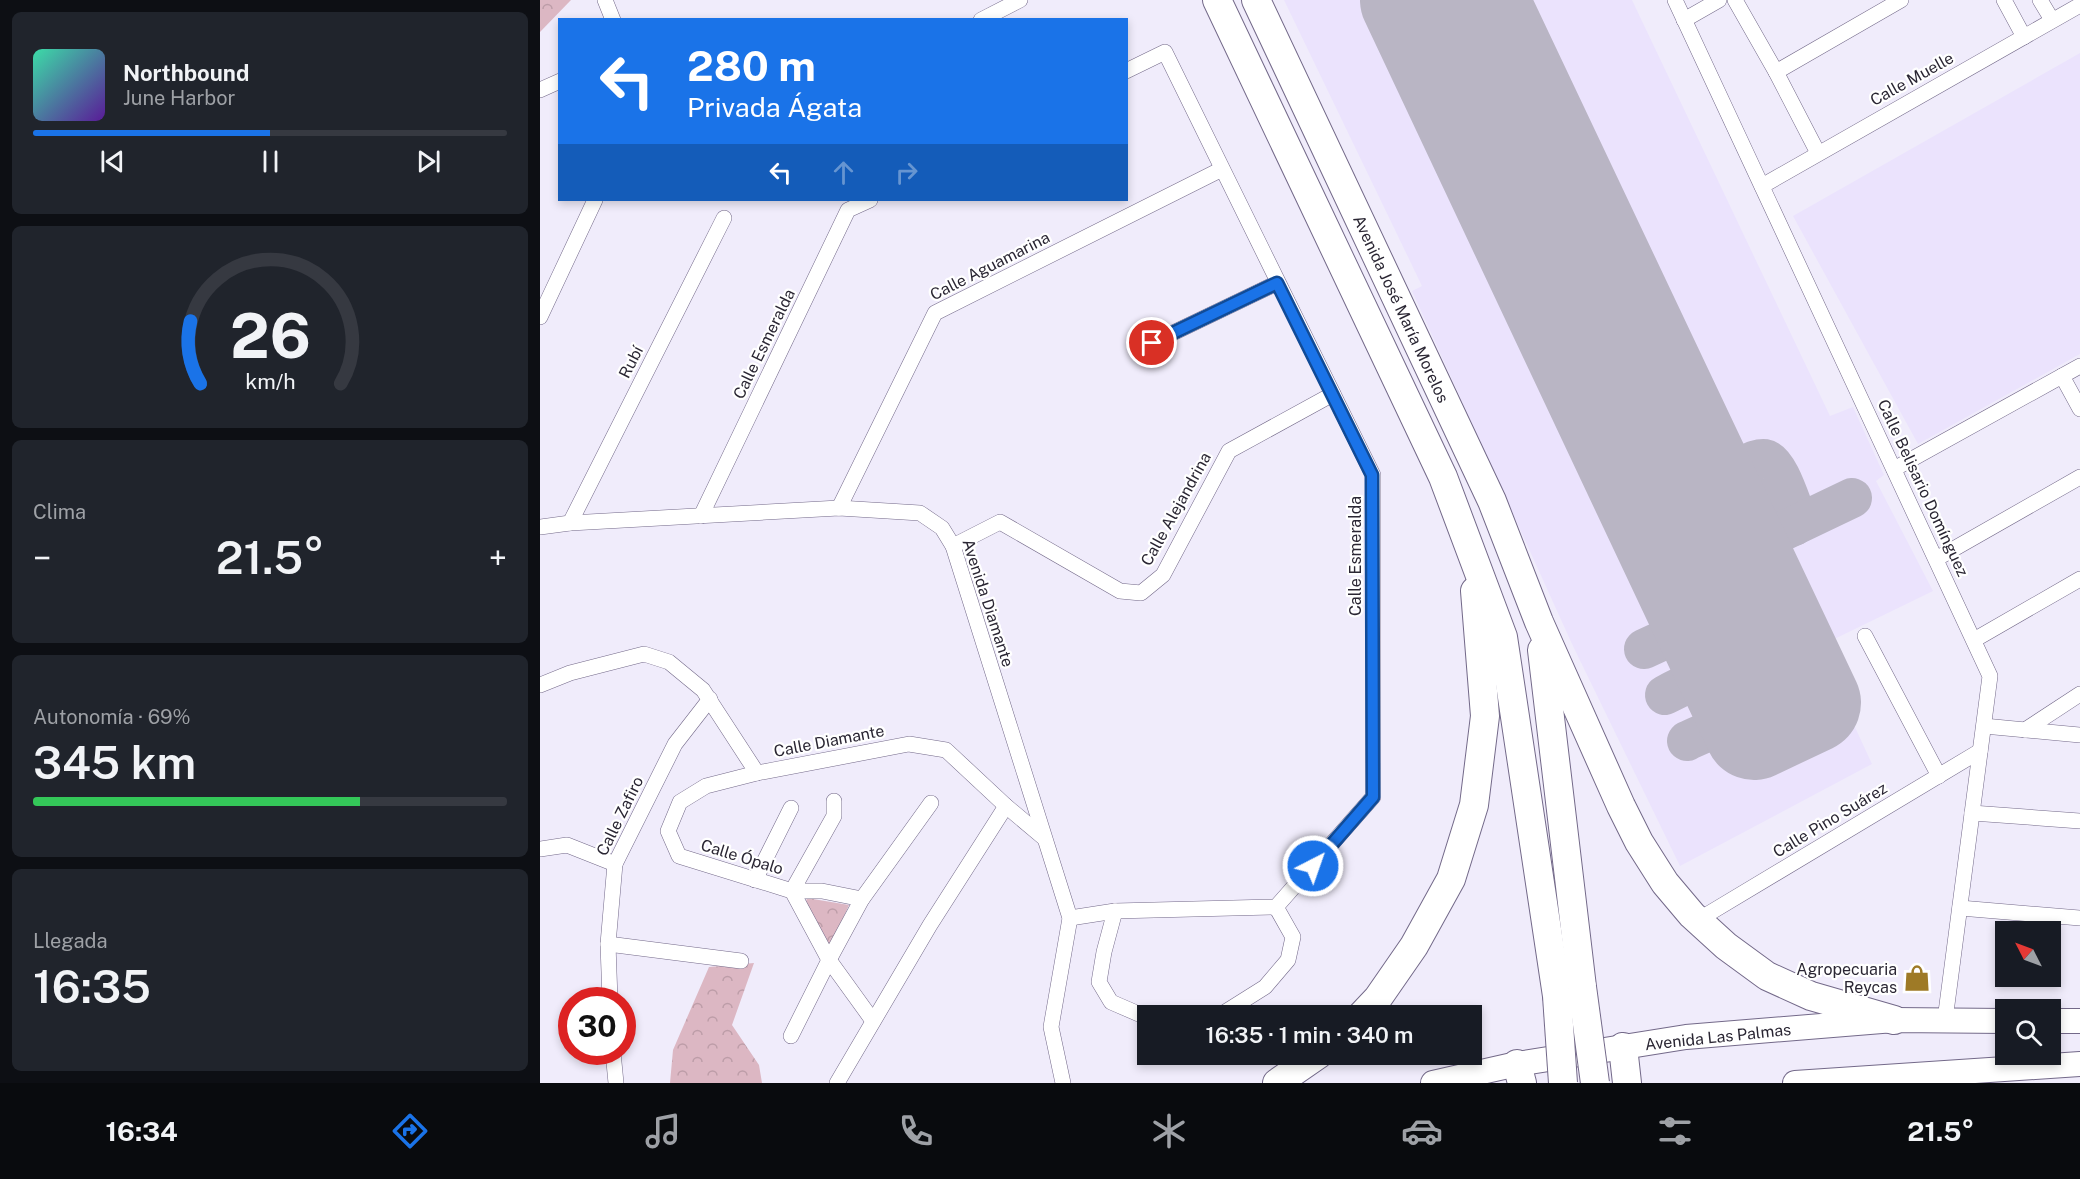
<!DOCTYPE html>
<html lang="es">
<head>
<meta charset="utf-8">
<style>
  body { margin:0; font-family:"Public Sans",sans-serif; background:#20242c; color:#f1f3f6; height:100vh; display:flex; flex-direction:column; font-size:22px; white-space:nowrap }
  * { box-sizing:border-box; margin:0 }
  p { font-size:20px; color:#9ea1a6 }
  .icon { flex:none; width:33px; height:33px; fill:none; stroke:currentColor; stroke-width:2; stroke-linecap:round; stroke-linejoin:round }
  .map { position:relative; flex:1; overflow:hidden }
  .panel { display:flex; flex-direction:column; gap:12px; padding:12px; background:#0d0f14; width:540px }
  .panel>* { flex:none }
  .hud { position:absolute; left:18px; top:18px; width:570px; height:183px; border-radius:0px; box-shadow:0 3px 9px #0003; background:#1a73e8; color:#fff; overflow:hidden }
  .needle { width:39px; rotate:312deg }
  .tools { position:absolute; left:1455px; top:921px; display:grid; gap:12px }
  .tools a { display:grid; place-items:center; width:66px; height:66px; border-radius:0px; background:#171b24; box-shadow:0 3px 9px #0003; font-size:30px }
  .speed { position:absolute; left:18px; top:987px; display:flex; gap:12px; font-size:30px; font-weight:700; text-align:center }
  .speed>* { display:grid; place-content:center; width:78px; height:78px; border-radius:50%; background:#171b24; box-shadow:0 3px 9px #0003; line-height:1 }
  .speed .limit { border:9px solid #d22; background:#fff; color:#111 }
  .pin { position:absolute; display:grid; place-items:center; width:51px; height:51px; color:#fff; margin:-26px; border:3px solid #fff; border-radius:50%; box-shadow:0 2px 6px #0007 }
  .me { position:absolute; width:66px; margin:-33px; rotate:41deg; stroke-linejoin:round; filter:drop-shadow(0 0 4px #0008) }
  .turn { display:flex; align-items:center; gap:21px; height:126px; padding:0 30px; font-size:27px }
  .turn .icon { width:78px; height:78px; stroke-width:2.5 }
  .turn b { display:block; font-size:42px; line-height:51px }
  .lanes { display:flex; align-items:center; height:57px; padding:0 30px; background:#0003; justify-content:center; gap:30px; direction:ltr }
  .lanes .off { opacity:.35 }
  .big { font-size:45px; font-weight:600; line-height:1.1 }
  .panel .widget { flex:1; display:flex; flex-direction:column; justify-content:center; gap:9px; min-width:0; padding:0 21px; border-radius:9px; background:#20242c }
  .panel .dial { align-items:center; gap:0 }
  .dial svg { height:156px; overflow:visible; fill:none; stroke:#363941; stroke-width:7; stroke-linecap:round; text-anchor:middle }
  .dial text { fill:#f1f3f6; stroke:none }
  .song { display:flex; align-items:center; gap:18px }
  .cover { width:72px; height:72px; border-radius:9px; background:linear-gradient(135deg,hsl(160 70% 55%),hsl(270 70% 35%)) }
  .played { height:6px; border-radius:3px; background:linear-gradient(90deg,#1a73e8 50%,#363941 50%) }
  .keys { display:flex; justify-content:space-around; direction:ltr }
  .heat { display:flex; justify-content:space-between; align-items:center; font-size:33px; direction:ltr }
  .charge { height:9px; border-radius:4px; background:linear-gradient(90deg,#34c759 69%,#363941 0) }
  .trip { position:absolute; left:597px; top:1005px; width:345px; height:60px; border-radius:0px; background:#171b24; box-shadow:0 3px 9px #0003; font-weight:600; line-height:60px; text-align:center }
  .tabs { display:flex; height:96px; justify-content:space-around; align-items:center; background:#090b0e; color:#9ea1a6 }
  .tabs .icon { width:42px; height:42px }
  .tabs .active { color:#1a73e8 }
  .tabs b { font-size:27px; color:#f1f3f6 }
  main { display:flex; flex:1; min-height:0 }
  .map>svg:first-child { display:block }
  .built { fill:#ebe3fd }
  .forest { fill:url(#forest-crowns) }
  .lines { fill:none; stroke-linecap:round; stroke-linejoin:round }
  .taxiway { stroke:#b9b5c4; stroke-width:40 }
  .runway { stroke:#b9b5c4; stroke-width:100 }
  .street-casing { stroke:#736989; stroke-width:16 }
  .primary-casing { stroke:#736989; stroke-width:26 }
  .highway-casing { stroke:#736989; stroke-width:30 }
  .street { stroke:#fff; stroke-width:15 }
  .primary { stroke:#fff; stroke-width:24 }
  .highway { stroke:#fff; stroke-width:28 }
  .highway-bridge-casing { stroke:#736989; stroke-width:30; stroke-linecap:butt }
  .highway-bridge { stroke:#fff; stroke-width:28 }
  .route-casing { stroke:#114b97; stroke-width:15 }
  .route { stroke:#1a73e8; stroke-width:10 }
  .labels { text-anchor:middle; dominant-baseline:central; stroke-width:4.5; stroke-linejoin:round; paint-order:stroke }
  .street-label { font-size:16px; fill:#2a2633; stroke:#fff }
  .poi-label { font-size:16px; fill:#2a2633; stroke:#fff; text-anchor:end }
</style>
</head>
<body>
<main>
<section class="panel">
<div class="widget">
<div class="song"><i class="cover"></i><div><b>Northbound</b><p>June Harbor</p></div></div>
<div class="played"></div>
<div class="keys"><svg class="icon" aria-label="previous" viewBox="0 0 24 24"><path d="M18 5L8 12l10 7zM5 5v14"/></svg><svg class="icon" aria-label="pause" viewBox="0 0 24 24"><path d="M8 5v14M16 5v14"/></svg><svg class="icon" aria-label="next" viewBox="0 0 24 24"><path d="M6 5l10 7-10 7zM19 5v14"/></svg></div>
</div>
<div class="widget dial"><svg viewBox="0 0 100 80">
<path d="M14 69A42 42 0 1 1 86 69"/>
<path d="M14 69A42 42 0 0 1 9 37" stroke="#1a73e8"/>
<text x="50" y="56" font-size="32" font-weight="700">26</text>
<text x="50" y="72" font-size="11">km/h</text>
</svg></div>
<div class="widget"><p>Clima</p>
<div class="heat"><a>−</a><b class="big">21.5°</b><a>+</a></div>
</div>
<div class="widget"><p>Autonomía · 69%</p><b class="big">345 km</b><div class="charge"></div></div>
<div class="widget"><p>Llegada</p><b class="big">16:35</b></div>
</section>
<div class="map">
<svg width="1540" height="1083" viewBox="0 0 1540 1083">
  <defs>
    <pattern id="forest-crowns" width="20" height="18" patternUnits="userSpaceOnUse" patternTransform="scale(1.5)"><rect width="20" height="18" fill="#dcb7c3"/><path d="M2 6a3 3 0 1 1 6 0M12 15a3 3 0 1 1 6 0" fill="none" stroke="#bd9da8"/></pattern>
  </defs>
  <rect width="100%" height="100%" fill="#f0ecfb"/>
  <!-- built -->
  <g class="built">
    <path d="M744 0H1092L1290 416 1313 407 1344 475 1336 481 1393 591 1278 647 1332 764 1140 866 1032 644 872 291 882 286Z"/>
    <path d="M1540 53V354L1378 444 1253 216Z"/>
  </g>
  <!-- forest -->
  <g class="forest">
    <path d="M0 0H31L0 32Z"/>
    <path d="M267 898 309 905 290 947 274 928 271 911 265 905Z"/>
    <path d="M214 963 192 1025 219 1065 222 1083H130L133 1050 169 967Z"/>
  </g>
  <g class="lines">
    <!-- taxiway -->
    <g class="taxiway">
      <path d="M1202 466C1209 463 1218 458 1225 459 1238 461 1250 501 1255 513L1256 519 1254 526"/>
      <path d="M1161 546 1175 554H1195L1312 498"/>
      <path d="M1104 649C1117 643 1130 637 1143 631 1170 618 1189 608 1176 574"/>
      <path d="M1125 695C1138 688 1151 682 1164 676 1188 665 1211 655 1201 624"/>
      <path d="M1147 741C1165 732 1207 717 1218 702 1225 694 1225 680 1223 670"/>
    </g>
    <!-- runway -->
    <path class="runway" d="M870 0 1214 730 1271 703 938 0"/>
    <defs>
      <g id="street">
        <path d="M65 0 73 20"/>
        <path d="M1135 0 1450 676 1405 1020"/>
        <path d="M1195 0 1236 72 1278 153"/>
        <path d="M1464 0 1484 37"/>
        <path d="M1500 0 1512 20"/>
        <path d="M441 20 480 0"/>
        <path d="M1144 20 1179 0"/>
        <path d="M1236 72 1361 0"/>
        <path d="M0 90 20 81"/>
        <path d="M1222 186 1540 5"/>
        <path d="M0 317 55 200"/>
        <path d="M612 343 737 283"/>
        <path d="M1522 376 1540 409"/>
        <path d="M1354 469 1540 366"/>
        <path d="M299 508 395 313 682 169"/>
        <path d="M161 516 308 210 330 200"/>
        <path d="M30 523 184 218"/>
        <path d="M0 527 30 523 299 508 380 513 402 528 413 546 530 918 511 1027 523 1083"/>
        <path d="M413 546 460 522 580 591 601 593 623 575 689 451 793 394"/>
        <path d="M1396 559 1540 477"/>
        <path d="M1325 636 1399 776"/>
        <path d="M1434 640 1540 579"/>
        <path d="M0 685 30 673 104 654 129 662 163 690 217 773 369 744 406 750 466 806 504 838"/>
        <path d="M1444 726 1540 735"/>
        <path d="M1485 730 1540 694"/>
        <path d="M217 773 166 786 140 802 128 831 139 856 252 891 289 960 333 1021"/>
        <path d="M294 801V816L252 891H282L322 899"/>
        <path d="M1432 813 1540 821"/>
        <path d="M0 849 27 845 75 864"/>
        <path d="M215 880 251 808"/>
        <path d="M1420 908 1540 918"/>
        <path d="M575 911 564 952 559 982 571 1002 608 1018"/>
        <path d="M530 918 575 911 736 907 833 797V475L625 52 586 71"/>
        <path d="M1158 920 1440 751"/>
        <path d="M68 944 201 961"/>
        <path d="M70 1000 68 944 75 864 135 744 170 699"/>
        <path d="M676 1016 682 1014 725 987 748 960 753 937 736 907"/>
        <path d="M251 1036 289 960 322 899 391 803"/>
        <path d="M73 1052 76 1083"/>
        <path d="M297 1083 390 925 466 806"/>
      </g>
      <g id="primary">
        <path d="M1510 1021H1540"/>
        <path d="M893 1083 977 1064 1146 1037 1354 1020 1466 1021"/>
        <path d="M1255 1083 1540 1064"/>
      </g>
      <g id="highway">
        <path d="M677 0 903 477 963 637 1017 996"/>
        <path d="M716 0 952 501 999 622 1081 806 1099 842 1125 883 1152 915 1186 946 1227 976 1271 996 1354 1020"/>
        <path d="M1002 650 1042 987"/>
        <path d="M821 1016 838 998 874 946 911 879 934 805 945 716 935 591"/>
        <path d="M1083 1047 1087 1083"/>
        <path d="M977 1064 982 1083"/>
        <path d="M737 1083 779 1054"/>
      </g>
    </defs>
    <!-- street casing -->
    <use href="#street" class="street-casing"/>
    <!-- primary casing -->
    <use href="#primary" class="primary-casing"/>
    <!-- highway casing -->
    <use href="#highway" class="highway-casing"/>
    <!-- street -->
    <use href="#street" class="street"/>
    <!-- primary -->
    <use href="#primary" class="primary"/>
    <!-- highway -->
    <use href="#highway" class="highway"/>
    <defs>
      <g id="highway-bridge">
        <path d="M1042 987 1055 1083"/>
        <path d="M1017 996 1023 1083"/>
      </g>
    </defs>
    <!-- highway-bridge casing -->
    <use href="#highway-bridge" class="highway-bridge-casing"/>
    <!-- highway-bridge -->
    <use href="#highway-bridge" class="highway-bridge"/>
  </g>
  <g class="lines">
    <defs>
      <path id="route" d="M612 343 737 283 832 475 833 797 773 866"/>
    </defs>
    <!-- route casing -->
    <use href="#route" class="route-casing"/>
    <!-- route -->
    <use href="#route" class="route"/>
  </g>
  <!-- icons -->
  <defs>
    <symbol id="shop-bare" viewBox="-9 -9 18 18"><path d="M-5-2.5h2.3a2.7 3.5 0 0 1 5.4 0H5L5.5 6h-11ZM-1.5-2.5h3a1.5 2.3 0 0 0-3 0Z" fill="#9e7a26" stroke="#fff" stroke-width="2.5" paint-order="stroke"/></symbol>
  </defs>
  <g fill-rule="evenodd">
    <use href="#shop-bare" x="1358" y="959" width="38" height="38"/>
  </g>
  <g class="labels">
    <!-- street labels -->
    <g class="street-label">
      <text transform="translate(1372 79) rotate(-29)">Calle Muelle</text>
      <text transform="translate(450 266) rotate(-27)">Calle Aguamarina</text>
      <text transform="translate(861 309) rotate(65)">Avenida José María Morelos</text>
      <text transform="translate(224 344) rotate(-64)">Calle Esmeralda</text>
      <text transform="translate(91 362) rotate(-63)">Rubí</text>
      <text transform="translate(1383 488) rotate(65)">Calle Belisario Domínguez</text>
      <text transform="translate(636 509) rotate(-61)">Calle Alejandrina</text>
      <text transform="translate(815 556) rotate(-90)">Calle Esmeralda</text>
      <text transform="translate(448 603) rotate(72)">Avenida Diamante</text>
      <text transform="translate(289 741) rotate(-11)">Calle Diamante</text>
      <text transform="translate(80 816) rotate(-64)">Calle Zafiro</text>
      <text transform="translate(1290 820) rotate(-31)">Calle Pino Suárez</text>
      <text transform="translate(202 857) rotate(17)">Calle Ópalo</text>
      <text transform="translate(1178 1037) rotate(-6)">Avenida Las Palmas</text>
    </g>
    <!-- poi labels -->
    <g class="poi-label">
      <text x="1357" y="969">Agropecuaria<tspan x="1357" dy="18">Reycas</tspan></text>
    </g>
  </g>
</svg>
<div class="tools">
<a><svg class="needle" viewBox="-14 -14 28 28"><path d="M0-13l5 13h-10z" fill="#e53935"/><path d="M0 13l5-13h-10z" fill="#9ea1a6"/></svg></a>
<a><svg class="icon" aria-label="search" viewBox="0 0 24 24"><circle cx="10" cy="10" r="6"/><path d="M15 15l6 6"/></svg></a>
</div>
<div class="speed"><div class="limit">30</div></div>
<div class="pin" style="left:612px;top:343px;background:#d93025"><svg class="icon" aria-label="arrive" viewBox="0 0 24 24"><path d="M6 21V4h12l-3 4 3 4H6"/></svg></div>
<svg class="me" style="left:773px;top:866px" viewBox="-20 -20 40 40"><circle r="17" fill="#1a73e8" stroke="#fff" stroke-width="3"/><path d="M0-11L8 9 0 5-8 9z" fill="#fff"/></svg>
<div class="trip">16:35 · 1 min · 340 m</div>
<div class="hud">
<div class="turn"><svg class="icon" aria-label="left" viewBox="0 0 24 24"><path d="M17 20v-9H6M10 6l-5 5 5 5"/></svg><div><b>280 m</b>Privada Ágata</div></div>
<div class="lanes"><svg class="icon" aria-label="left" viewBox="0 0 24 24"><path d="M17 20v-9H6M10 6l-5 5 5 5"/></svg><svg class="icon off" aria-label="ahead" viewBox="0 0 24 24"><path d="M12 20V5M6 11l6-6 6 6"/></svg><svg class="icon off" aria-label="right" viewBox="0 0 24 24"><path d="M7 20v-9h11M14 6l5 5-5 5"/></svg></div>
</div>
</div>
</main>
<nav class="tabs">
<b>16:34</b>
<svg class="icon active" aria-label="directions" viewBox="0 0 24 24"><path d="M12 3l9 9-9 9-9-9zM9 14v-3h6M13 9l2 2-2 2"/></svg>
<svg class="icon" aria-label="music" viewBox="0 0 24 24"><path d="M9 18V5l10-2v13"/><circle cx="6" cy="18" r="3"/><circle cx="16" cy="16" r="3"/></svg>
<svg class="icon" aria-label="phone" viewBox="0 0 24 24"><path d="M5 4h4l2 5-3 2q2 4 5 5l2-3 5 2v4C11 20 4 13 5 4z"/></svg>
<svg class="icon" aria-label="climate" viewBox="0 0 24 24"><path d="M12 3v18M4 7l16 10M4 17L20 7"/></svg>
<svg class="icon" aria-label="car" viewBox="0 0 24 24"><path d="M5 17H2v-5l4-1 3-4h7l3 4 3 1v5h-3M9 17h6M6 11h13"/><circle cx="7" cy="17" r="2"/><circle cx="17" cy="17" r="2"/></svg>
<svg class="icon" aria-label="filters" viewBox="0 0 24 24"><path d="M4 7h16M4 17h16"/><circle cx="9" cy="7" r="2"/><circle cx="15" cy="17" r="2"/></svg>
<b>21.5°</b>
</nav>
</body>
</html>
